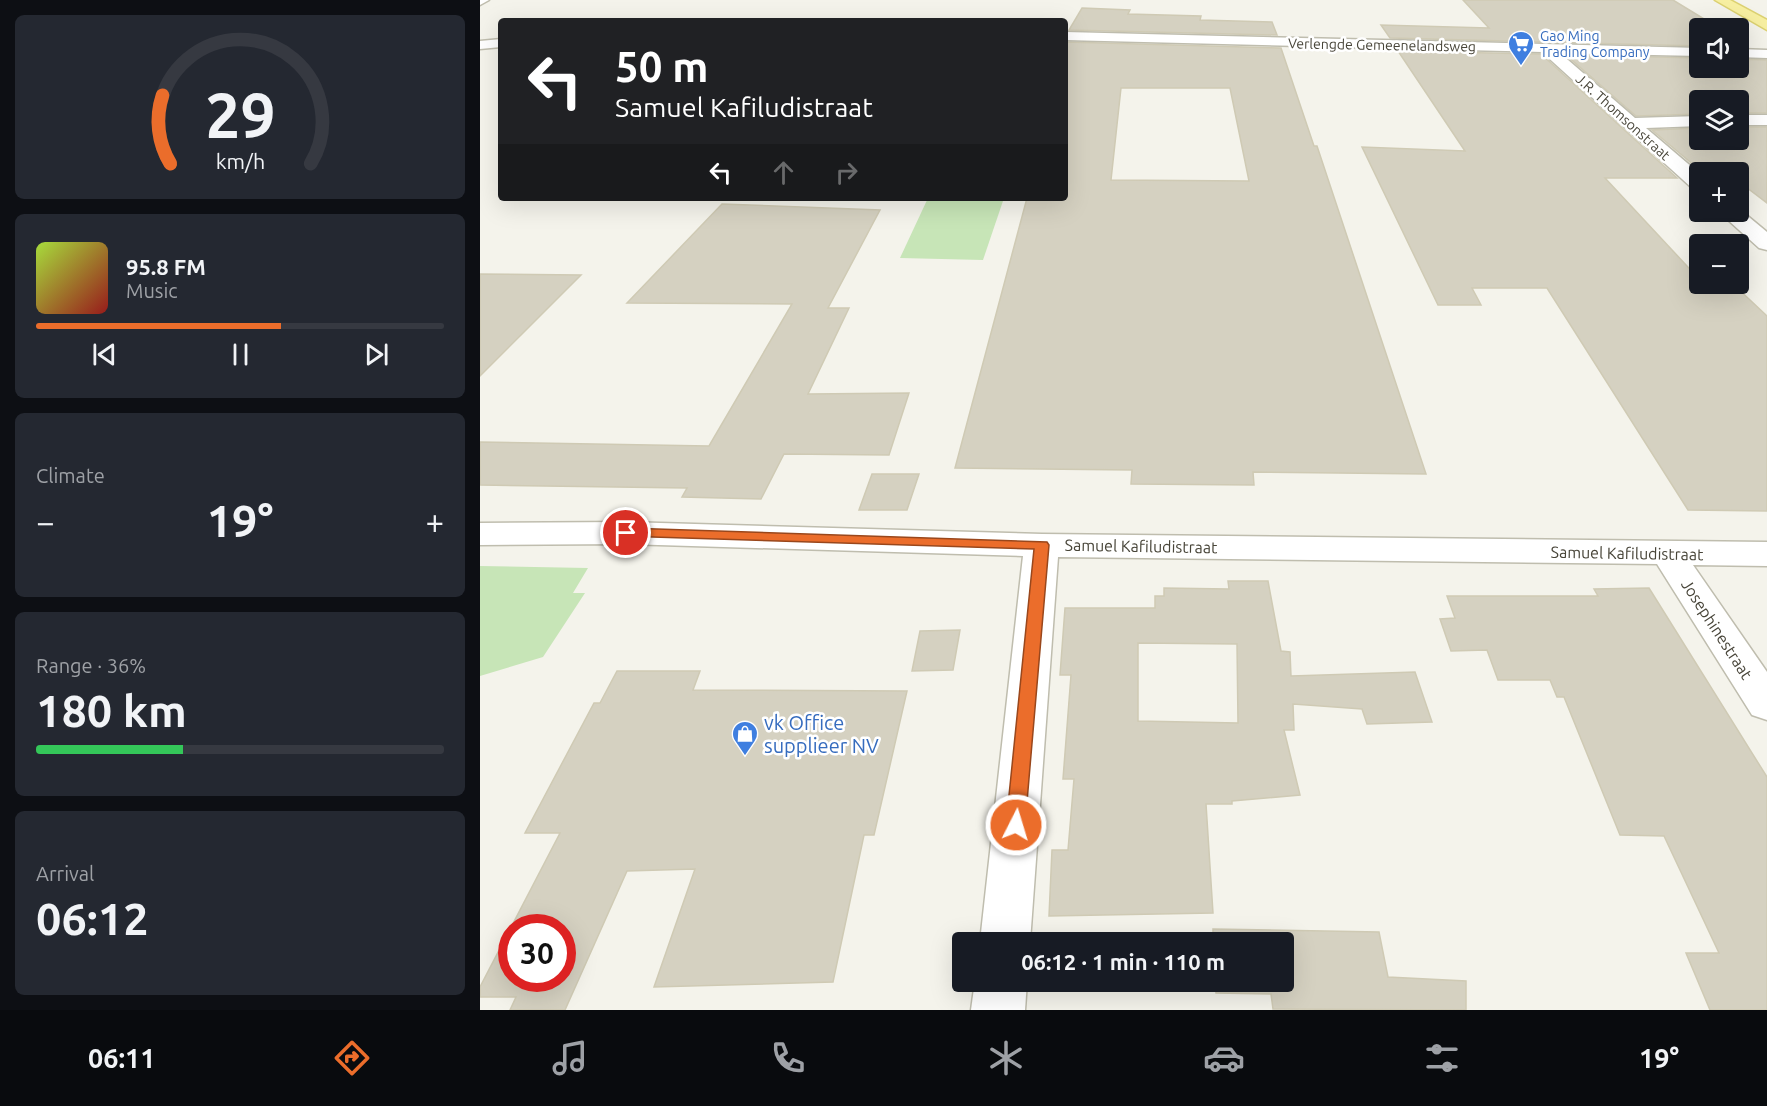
<!DOCTYPE html>
<html lang="en">
<head>
<meta charset="utf-8">
<style>
  body { margin:0; font-family:Ubuntu,sans-serif; background:#242831; color:#f1f3f6; height:100vh; display:flex; flex-direction:column; font-size:22px; white-space:nowrap }
  * { box-sizing:border-box; margin:0 }
  p { font-size:20px; color:#9ea1a6 }
  .icon { flex:none; width:33px; height:33px; fill:none; stroke:currentColor; stroke-width:2; stroke-linecap:round; stroke-linejoin:round }
  .map { position:relative; flex:1; overflow:hidden }
  .sheet { display:flex; flex-direction:column; gap:15px; padding:15px; background:#0d0f14; width:480px }
  .sheet>* { flex:none }
  .top-card { position:absolute; left:18px; top:18px; width:570px; height:183px; border-radius:6px; box-shadow:0 6px 24px #0002; background:#202124; color:#fff; overflow:hidden }
  .fabs { position:absolute; left:1209px; top:18px; display:grid; gap:12px }
  .fabs a { display:grid; place-items:center; width:60px; height:60px; border-radius:6px; background:#171b24; box-shadow:0 6px 24px #0002; font-size:30px }
  .speed { position:absolute; left:18px; top:914px; display:flex; gap:12px; font-size:30px; font-weight:700; text-align:center }
  .speed>* { display:grid; place-content:center; width:78px; height:78px; border-radius:50%; background:#171b24; box-shadow:0 6px 24px #0002; line-height:1 }
  .speed .limit { border:9px solid #d22; background:#fff; color:#111 }
  .pin { position:absolute; display:grid; place-items:center; width:51px; height:51px; color:#fff; margin:-26px; border:3px solid #fff; border-radius:50%; box-shadow:0 2px 6px #0007 }
  .me { position:absolute; width:66px; margin:-33px; rotate:5deg; stroke-linejoin:round; filter:drop-shadow(0 0 4px #0008) }
  .turn { display:flex; align-items:center; gap:21px; height:126px; padding:0 18px; font-size:27px }
  .turn .icon { width:78px; height:78px; stroke-width:2.5 }
  .turn b { display:block; font-size:42px; line-height:51px }
  .lanes { display:flex; align-items:center; height:57px; padding:0 18px; background:#0003; justify-content:center; gap:30px; direction:ltr }
  .lanes .off { opacity:.35 }
  .big { font-size:45px; font-weight:600; line-height:1.1 }
  .sheet .card { flex:1; display:flex; flex-direction:column; justify-content:center; gap:9px; min-width:0; padding:0 21px; border-radius:9px; background:#242831 }
  .sheet .dial { align-items:center; gap:0 }
  .dial svg { height:156px; overflow:visible; fill:none; stroke:#363941; stroke-width:7; stroke-linecap:round; text-anchor:middle }
  .dial text { fill:#f1f3f6; stroke:none }
  .song { display:flex; align-items:center; gap:18px }
  .cover { width:72px; height:72px; border-radius:9px; background:linear-gradient(135deg,hsl(80 70% 55%),hsl(0 70% 35%)) }
  .played { height:6px; border-radius:3px; background:linear-gradient(90deg,#eb6d2b 60%,#363941 60%) }
  .keys { display:flex; justify-content:space-around; direction:ltr }
  .heat { display:flex; justify-content:space-between; align-items:center; font-size:33px; direction:ltr }
  .charge { height:9px; border-radius:4px; background:linear-gradient(90deg,#34c759 36%,#363941 0) }
  .trip { position:absolute; left:472px; top:932px; width:342px; height:60px; border-radius:6px; background:#171b24; box-shadow:0 6px 24px #0002; font-weight:600; line-height:60px; text-align:center }
  .menu { display:flex; height:96px; justify-content:space-around; align-items:center; background:#090b0e; color:#9ea1a6 }
  .menu .icon { width:42px; height:42px }
  .menu .on { color:#eb6d2b }
  .menu b { font-size:27px; color:#f1f3f6 }
  main { display:flex; flex:1; min-height:0 }
  .map>svg:first-child { display:block }
  .green { fill:#c7e5b7 }
  .building { fill:#d5d1c1; stroke:#cfcab4; stroke-width:1.5; fill-rule:evenodd }
  .lines { fill:none; stroke-linecap:round; stroke-linejoin:round }
  .minor-casing { stroke:#bfbdae; stroke-width:3 }
  .major-casing { stroke:#dcd171; stroke-width:3 }
  .minor { fill:#fff; fill-rule:evenodd }
  .major { fill:#f7efa1; fill-rule:evenodd }
  .route { fill:#eb6d2b; stroke:#99471c; stroke-width:1.5 }
  .labels { text-anchor:middle; dominant-baseline:central; stroke-width:5; stroke-linejoin:round; paint-order:stroke }
  .far-shop-label { font-size:14px; fill:#366cbe; stroke:#fff; text-anchor:start }
  .far-street-label { font-size:14px; fill:#484539; stroke:#fff }
  .street-label { font-size:16px; fill:#484539; stroke:#fff }
  .near-shop-label { font-size:20px; fill:#366cbe; stroke:#fff; text-anchor:start }
</style>
</head>
<body>
<main>
<section class="sheet">
<div class="card dial"><svg viewBox="0 0 100 80">
<path d="M14 69A42 42 0 1 1 86 69"/>
<path d="M14 69A42 42 0 0 1 10 34" stroke="#eb6d2b"/>
<text x="50" y="56" font-size="32" font-weight="700">29</text>
<text x="50" y="72" font-size="11">km/h</text>
</svg></div>
<div class="card">
<div class="song"><i class="cover"></i><div><b>95.8 FM</b><p>Music</p></div></div>
<div class="played"></div>
<div class="keys"><svg class="icon" aria-label="previous" viewBox="0 0 24 24"><path d="M18 5L8 12l10 7zM5 5v14"/></svg><svg class="icon" aria-label="pause" viewBox="0 0 24 24"><path d="M8 5v14M16 5v14"/></svg><svg class="icon" aria-label="next" viewBox="0 0 24 24"><path d="M6 5l10 7-10 7zM19 5v14"/></svg></div>
</div>
<div class="card"><p>Climate</p>
<div class="heat"><a>−</a><b class="big">19°</b><a>+</a></div>
</div>
<div class="card"><p>Range · 36%</p><b class="big">180 km</b><div class="charge"></div></div>
<div class="card"><p>Arrival</p><b class="big">06:12</b></div>
</section>
<div class="map">
<svg width="1287" height="1010" viewBox="0 0 1287 1010">
  <rect width="100%" height="100%" fill="#f4f3eb"/>
  <!-- green -->
  <g class="green">
    <path d="M448 198H524L503 260 420 258Z"/>
    <path d="M0 566 108 568 93 593H105L63 657 0 676Z"/>
  </g>
  <!-- building -->
  <g class="building">
    <path d="M983 0H1193L1239 28H1220V46L910 38 901 25 1009 28Z"/>
    <path d="M602 8 650 10 648 14 721 16 720 20 792 22 797 35 589 30Z"/>
    <path d="M585 42 801 48 834 146H837L946 474 773 472 774 485 651 484 652 470 475 468 547 198H585ZM641 88H750L769 181 631 180Z"/>
    <path d="M918 51 1061 54 1197 178H1125L1220 280V284H1253L1287 316V511L1208 510 1067 288H992L1001 305H958L882 147 985 151Z"/>
    <path d="M1086 55 1220 58V68H1258V59L1287 60V113H1258V100H1220V114L1156 116Z"/>
    <path d="M1258 127H1287V203L1258 181V172H1222L1172 130 1220 128V140H1258Z"/>
    <path d="M242 204 400 210 348 308H369L328 394 429 393 409 455 304 454 281 499 202 497 207 488 0 485V442L229 446 312 304 147 303Z"/>
    <path d="M0 274 101 275 0 376Z"/>
    <path d="M392 474H439L427 510H379Z"/>
    <path d="M748 581H788L801 651 810 652 811 676 935 672 952 722 887 724 882 709 813 704 814 730H804L820 795 752 801V804H726L733 913 569 916 572 850H588L594 779H583L591 675H580L585 608H675V596H684V588L749 589ZM658 643 757 644 758 723 658 721Z"/>
    <path d="M1169 588 1287 777V1010H1230L1206 953H1239L1184 836 1140 835 1084 697H1077L1070 680H1018L1007 650 971 651 960 619 975 618 967 596H1118L1114 589Z"/>
    <path d="M480 630 473 670 432 671 440 631Z"/>
    <path d="M137 671H220L213 690 427 691 394 835H384L353 982 174 987 215 869 147 871 85 1010H30L36 997H0V987L80 833H45L114 703H120ZM32 927H82V978H32Z"/>
    <path d="M733 929 899 932 908 977 986 981V1010L793 1009 791 994 736 993 735 981H804V942H733Z"/>
  </g>
  <g class="lines">
    <defs>
      <g id="minor">
        <path d="M0 0H9L0 5Z"/>
        <path d="M585 32 1220 48V56L1080 53 1155 118 1220 116V126L1166 128 1220 174V191L1213 189 1062 52 585 40Z"/>
        <path d="M21 39V47L0 49V41Z"/>
        <path d="M1258 49 1287 50V58L1258 57Z"/>
        <rect x="1258" y="115" width="29" height="10"/>
        <path d="M1258 208 1287 232V250L1279 248 1239 212H1258Z"/>
        <path d="M146 522 562 534 1287 542V566L1213 565 1287 672V720L1272 715 1177 564 578 557 550 942H500L543 556 146 544 0 545V523Z"/>
        <path d="M495 981H547L545 1010H491Z"/>
      </g>
      <path id="major" d="M1235 0H1250L1287 20V30Z"/>
    </defs>
    <!-- minor casing -->
    <use href="#minor" class="minor-casing"/>
    <!-- major casing -->
    <use href="#major" class="major-casing"/>
    <!-- minor -->
    <use href="#minor" class="minor"/>
    <!-- major -->
    <use href="#major" class="major"/>
  </g>
  <!-- route -->
  <path class="route" d="M146 528 567 542 569 545 545 825 542 830 536 833 529 830 526 825 554 549 141 536 139 533Z"/>
  <!-- icons -->
  <defs>
    <symbol id="supermarket-pin" viewBox="-11 -11 22 30"><path d="M0 17L-7.5 6A9.5 9.5 0 1 1 7.5 6Z" fill="#3f7fe0" stroke="#fff"/><path d="M-6-5.5h2.5l.6 2H6L4.5 2H-2.5L-4.4-4H-6ZM-1.5 3.2a1.3 1.3 0 1 0 .1 0ZM3 3.2a1.3 1.3 0 1 0 .1 0Z" fill="#fff"/></symbol>
    <symbol id="shop-pin" viewBox="-11 -11 22 30"><path d="M0 17L-7.5 6A9.5 9.5 0 1 1 7.5 6Z" fill="#3f7fe0" stroke="#fff"/><path d="M-5-2.5h2.3a2.7 3.5 0 0 1 5.4 0H5L5.5 6h-11ZM-1.5-2.5h3a1.5 2.3 0 0 0-3 0Z" fill="#fff"/></symbol>
  </defs>
  <g fill-rule="evenodd">
    <use href="#supermarket-pin" x="1026" y="29" width="30" height="40"/>
    <use href="#shop-pin" x="250" y="719" width="30" height="40"/>
  </g>
  <g class="labels">
    <!-- far-shop labels -->
    <g class="far-shop-label">
      <text x="1060" y="36">Gao Ming<tspan x="1060" dy="16">Trading Company</tspan></text>
    </g>
    <!-- far-street labels -->
    <g class="far-street-label">
      <text transform="translate(902 45) rotate(1)">Verlengde Gemeenelandsweg</text>
      <text transform="translate(1143 117) rotate(42)">J.R. Thomsonstraat</text>
    </g>
    <!-- street labels -->
    <g class="street-label">
      <text transform="translate(661 546) rotate(1)">Samuel Kafiludistraat</text>
      <text transform="translate(1147 553) rotate(1)">Samuel Kafiludistraat</text>
      <text transform="translate(1237 629) rotate(57)">Josephinestraat</text>
    </g>
    <!-- near-shop labels -->
    <g class="near-shop-label">
      <text x="284" y="722">vk Office<tspan x="284" dy="23">supplieer NV</tspan></text>
    </g>
  </g>
</svg>
<div class="fabs">
<a><svg class="icon" aria-label="sound" viewBox="0 0 24 24"><path d="M4 9h4l5-4v14l-5-4H4zM17 9q2 3 0 6"/></svg></a>
<a><svg class="icon" aria-label="layers" viewBox="0 0 24 24"><path d="M12 4l9 5-9 5-9-5zM3 14l9 5 9-5"/></svg></a>
<a>+</a>
<a>−</a>
</div>
<div class="speed"><div class="limit">30</div></div>
<div class="pin" style="left:146px;top:533px;background:#d93025"><svg class="icon" aria-label="arrive" viewBox="0 0 24 24"><path d="M6 21V4h12l-3 4 3 4H6"/></svg></div>
<svg class="me" style="left:536px;top:825px" viewBox="-20 -20 40 40"><circle r="17" fill="#eb6d2b" stroke="#fff" stroke-width="3"/><path d="M0-11L8 9 0 5-8 9z" fill="#fff"/></svg>
<div class="trip">06:12 · 1 min · 110 m</div>
<div class="top-card">
<div class="turn"><svg class="icon" aria-label="left" viewBox="0 0 24 24"><path d="M17 20v-9H6M10 6l-5 5 5 5"/></svg><div><b>50 m</b>Samuel Kafiludistraat</div></div>
<div class="lanes"><svg class="icon" aria-label="left" viewBox="0 0 24 24"><path d="M17 20v-9H6M10 6l-5 5 5 5"/></svg><svg class="icon off" aria-label="ahead" viewBox="0 0 24 24"><path d="M12 20V5M6 11l6-6 6 6"/></svg><svg class="icon off" aria-label="right" viewBox="0 0 24 24"><path d="M7 20v-9h11M14 6l5 5-5 5"/></svg></div>
</div>
</div>
</main>
<nav class="menu">
<b>06:11</b>
<svg class="icon on" aria-label="directions" viewBox="0 0 24 24"><path d="M12 3l9 9-9 9-9-9zM9 14v-3h6M13 9l2 2-2 2"/></svg>
<svg class="icon" aria-label="music" viewBox="0 0 24 24"><path d="M9 18V5l10-2v13"/><circle cx="6" cy="18" r="3"/><circle cx="16" cy="16" r="3"/></svg>
<svg class="icon" aria-label="phone" viewBox="0 0 24 24"><path d="M5 4h4l2 5-3 2q2 4 5 5l2-3 5 2v4C11 20 4 13 5 4z"/></svg>
<svg class="icon" aria-label="climate" viewBox="0 0 24 24"><path d="M12 3v18M4 7l16 10M4 17L20 7"/></svg>
<svg class="icon" aria-label="car" viewBox="0 0 24 24"><path d="M5 17H2v-5l4-1 3-4h7l3 4 3 1v5h-3M9 17h6M6 11h13"/><circle cx="7" cy="17" r="2"/><circle cx="17" cy="17" r="2"/></svg>
<svg class="icon" aria-label="filters" viewBox="0 0 24 24"><path d="M4 7h16M4 17h16"/><circle cx="9" cy="7" r="2"/><circle cx="15" cy="17" r="2"/></svg>
<b>19°</b>
</nav>
</body>
</html>
